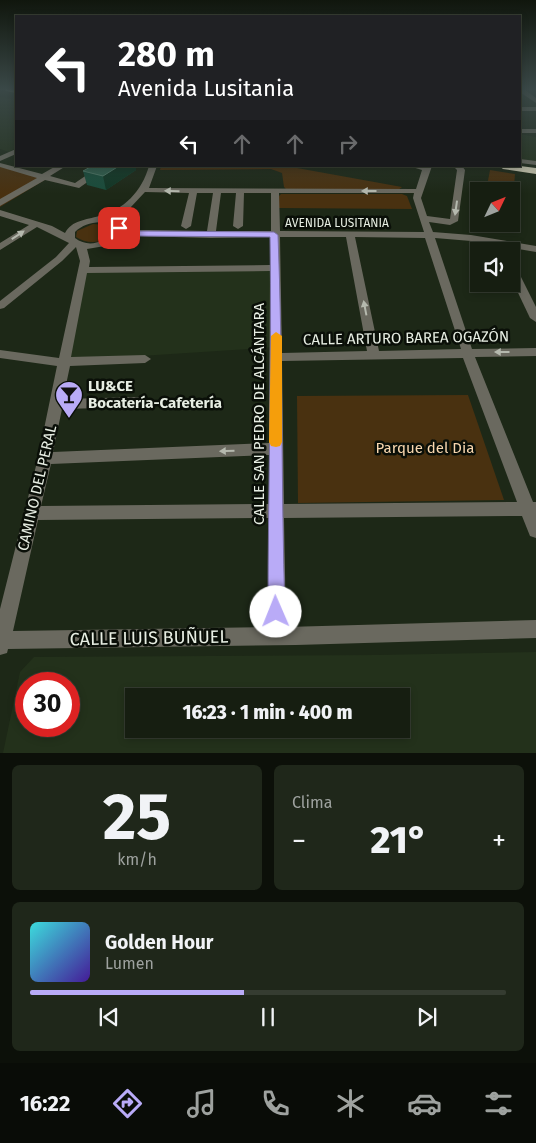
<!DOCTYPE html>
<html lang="es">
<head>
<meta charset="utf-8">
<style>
  body { margin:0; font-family:"Fira Sans",sans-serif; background:#1f271a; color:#f1f3f6; height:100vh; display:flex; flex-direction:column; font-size:19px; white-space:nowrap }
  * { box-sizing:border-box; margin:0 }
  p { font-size:16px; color:#9ea29f }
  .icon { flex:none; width:28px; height:28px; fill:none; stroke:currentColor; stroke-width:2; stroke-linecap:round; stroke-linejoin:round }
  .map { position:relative; height:753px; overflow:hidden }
  .sheet { display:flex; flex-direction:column; gap:12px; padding:12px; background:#0c1009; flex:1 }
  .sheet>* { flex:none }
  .hud { position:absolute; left:15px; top:15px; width:506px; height:152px; border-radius:0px; box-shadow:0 2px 8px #0003,0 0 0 1px #353c31; background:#202124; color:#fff; overflow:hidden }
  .needle { width:32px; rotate:47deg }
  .buttons { position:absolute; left:470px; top:182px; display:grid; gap:10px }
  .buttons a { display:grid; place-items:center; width:50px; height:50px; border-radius:0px; background:#161e11; box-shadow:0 2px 8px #0003,0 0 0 1px #353c31; font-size:25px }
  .speed { position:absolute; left:15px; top:672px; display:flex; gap:10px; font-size:25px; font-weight:700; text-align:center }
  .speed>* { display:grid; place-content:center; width:65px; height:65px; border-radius:50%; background:#161e11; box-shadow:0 2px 8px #0003,0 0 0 1px #353c31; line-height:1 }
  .speed .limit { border:8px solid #d22; background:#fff; color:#111 }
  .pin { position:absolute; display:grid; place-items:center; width:42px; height:42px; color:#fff; margin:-21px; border-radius:10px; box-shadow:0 2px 8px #0006 }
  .me { position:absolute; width:55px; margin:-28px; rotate:359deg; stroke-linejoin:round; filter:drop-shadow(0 0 4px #0008) }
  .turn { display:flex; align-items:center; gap:18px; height:105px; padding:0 20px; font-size:22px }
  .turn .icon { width:65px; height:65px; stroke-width:2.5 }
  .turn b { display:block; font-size:35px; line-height:42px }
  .lanes { display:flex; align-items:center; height:48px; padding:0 20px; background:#0003; justify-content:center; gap:25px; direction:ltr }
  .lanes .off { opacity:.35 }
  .big { font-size:38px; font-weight:800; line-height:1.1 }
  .sheet .card { flex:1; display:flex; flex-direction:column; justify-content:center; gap:8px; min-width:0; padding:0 18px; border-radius:8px; background:#1f271a }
  .sheet .dial { align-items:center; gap:0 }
  .dial b { font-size:65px; line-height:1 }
  .song { display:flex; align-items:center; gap:15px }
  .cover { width:60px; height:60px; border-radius:8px; background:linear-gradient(135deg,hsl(180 70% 55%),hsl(260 70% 35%)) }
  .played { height:5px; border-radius:2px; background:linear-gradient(90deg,#b9abf7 45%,#353c31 45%) }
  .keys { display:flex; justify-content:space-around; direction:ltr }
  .heat { display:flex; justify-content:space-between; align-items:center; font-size:28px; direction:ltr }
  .sheet .tiles { flex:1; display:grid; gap:12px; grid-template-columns:1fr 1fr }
  .card:last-child { grid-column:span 2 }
  .trip { position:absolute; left:125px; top:688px; width:285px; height:50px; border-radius:0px; background:#161e11; box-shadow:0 2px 8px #0003,0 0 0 1px #353c31; font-weight:800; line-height:50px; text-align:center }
  .tabs { display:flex; height:80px; justify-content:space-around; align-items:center; background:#090c07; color:#9ea29f }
  .tabs .icon { width:35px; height:35px }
  .tabs .active { color:#b9abf7 }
  .tabs b { font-size:22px; color:#f1f3f6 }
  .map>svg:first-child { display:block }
  .built { fill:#23311b; fill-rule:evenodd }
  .green { fill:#493110 }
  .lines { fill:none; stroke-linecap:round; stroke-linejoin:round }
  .minor { fill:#6a695f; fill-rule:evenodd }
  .highway { fill:#ccc9b1; fill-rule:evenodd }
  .wall { fill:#1a4c3b }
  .shaded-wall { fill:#123625 }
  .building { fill:#305e4d; stroke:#4d7464 }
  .oneway { fill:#b5b9ae }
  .route { fill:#b9abf7; stroke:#786fa1 }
  .slow { fill:#f59e0b }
  .labels { text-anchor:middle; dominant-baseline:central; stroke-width:5; stroke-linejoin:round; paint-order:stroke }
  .far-street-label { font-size:12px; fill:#e7eee3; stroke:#0a0f08 }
  .street-label { font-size:15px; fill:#e7eee3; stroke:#0a0f08 }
  .poi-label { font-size:15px; font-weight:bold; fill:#e7eee3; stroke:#0a0f08; text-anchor:start }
  .park-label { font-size:15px; fill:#f9d7af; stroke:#0a0f08 }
  .near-street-label { font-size:18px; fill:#e7eee3; stroke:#0a0f08 }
</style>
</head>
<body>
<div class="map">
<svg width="536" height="753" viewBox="0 0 536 753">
  <rect width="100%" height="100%" fill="#1d2817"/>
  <!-- built -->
  <g class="built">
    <path d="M0 97 16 100V148L9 152 0 149Z"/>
    <path d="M520 134 536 137V162L520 159Z"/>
    <path d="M274 268 277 347 64 361 83 270Z"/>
    <path d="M536 652V753H3L20 672 34 657 378 655ZM26 684H69V726H26ZM134 696H401V729H134Z"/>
  </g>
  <!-- green -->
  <g class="green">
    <path d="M0 165 48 178 0 207Z"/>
    <path d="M161 166H286L402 187 398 190H287L284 187 282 173 271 169 160 170Z"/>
    <path d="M490 170 515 174 513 199H511V191H486Z"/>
    <path d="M281 194H402L407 196 412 209 278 208 279 196Z"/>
    <path d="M93 224 109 225 113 229C110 244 87 245 76 237L77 231Z"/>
    <path d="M468 395 504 500 298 503 297 396Z"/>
  </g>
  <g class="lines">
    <!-- minor -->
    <g class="minor">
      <path d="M520 89H524L536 98V103L520 92Z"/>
      <rect x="520" y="107" width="16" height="4"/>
      <rect x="520" y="129" width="16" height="4"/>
      <path d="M16 149V154L0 161V156Z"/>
      <path d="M520 159 536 161V165L520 163Z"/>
      <path d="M0 163 42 174 56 166H66L50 176 75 183 100 166H110L79 188 45 180 0 206V199L37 178 0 167Z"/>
      <path d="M149 166H157L149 188 416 189 422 170 409 166H432L421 198 427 216 450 219 457 170 453 166H462L465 170 458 221 450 225 429 222 433 232 471 235 536 246V252L471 241 435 238 472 349 536 348V356L475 357 533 502H536V538L530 536 522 516 284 518 286 627 536 620V638L296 645 8 649 7 653 0 655V609L38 458 57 366 0 358V350L59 358 80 261 76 247 62 261 4 308 0 309V301L56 257 69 243 37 227 0 250V243L29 225 0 216V210L52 226 65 233C72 220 86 220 99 216 124 210 142 191 149 166ZM145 192 189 193 181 226 186 229 191 226 197 193H213L207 231 137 230 123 233 122 224 110 218 130 208ZM221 193H236L233 226 238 229 243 226 244 193H271V231H216ZM279 193H414L413 198 424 232 280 231ZM100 222 114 227V232C103 243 88 248 75 238V232C82 225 90 223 100 222ZM137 236 211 238 271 237 270 265 89 267 90 261 87 249 105 246 116 241ZM280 237H346L367 351 282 353ZM355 237 425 238 461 349 379 351ZM270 271 269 443 53 452 62 409 141 407 146 405 148 402 146 399 141 397 63 399 70 366 145 363 151 359 145 355 71 357 87 273ZM463 358 517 502 284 504 282 361ZM269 455V504L41 506 51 464ZM269 518 268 627 13 631 38 520Z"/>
      <path d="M511 264 516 267 536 307V322L530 318 511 278Z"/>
    </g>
    <!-- highway -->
    <g class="highway">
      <path d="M5 89H16V93L6 91Z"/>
      <path d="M499 166H520L536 168V174L503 169Z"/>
    </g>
  </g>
  <!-- wall -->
  <path class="wall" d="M136 170 106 190 87 185 83 171Z"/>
  <!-- shaded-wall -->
  <path class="shaded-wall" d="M119 166H136V170L106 190 103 176Z"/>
  <!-- building -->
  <path class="building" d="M92 166H119L103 176 83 171Z"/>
  <!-- one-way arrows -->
  <defs><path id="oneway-solid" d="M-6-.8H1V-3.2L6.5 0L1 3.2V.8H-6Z" transform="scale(1.25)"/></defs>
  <g class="oneway">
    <use href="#oneway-solid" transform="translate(172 191) rotate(-179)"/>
    <use href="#oneway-solid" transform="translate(369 191) rotate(-180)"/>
    <use href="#oneway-solid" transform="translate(456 208) rotate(98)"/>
    <use href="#oneway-solid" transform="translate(18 235) rotate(-33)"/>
    <use href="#oneway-solid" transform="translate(365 308) rotate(-101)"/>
    <use href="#oneway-solid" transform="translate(502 352) rotate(180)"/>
    <use href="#oneway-solid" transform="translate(227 451) rotate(178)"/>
  </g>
  <!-- sky -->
  <linearGradient id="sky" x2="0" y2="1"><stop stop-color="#10160d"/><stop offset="0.46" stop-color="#3a4847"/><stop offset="1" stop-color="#3a4847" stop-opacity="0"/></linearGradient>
  <rect width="536" height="194" fill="url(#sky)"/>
  <!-- route -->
  <path class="route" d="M119 225 138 231 274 232 278 235C283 360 281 486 285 612L282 617 276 620 271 617 268 612C268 487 272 362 270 237L137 236 116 229 115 228Z"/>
  <!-- slow -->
  <path class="slow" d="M276 332 282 336V442L280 446 276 447 271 446 269 442 271 336Z"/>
  <!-- icons -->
  <defs>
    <symbol id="bar-pin" viewBox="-11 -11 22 30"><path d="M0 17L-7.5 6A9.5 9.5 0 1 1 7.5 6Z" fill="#b9abf7" stroke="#0a0f08"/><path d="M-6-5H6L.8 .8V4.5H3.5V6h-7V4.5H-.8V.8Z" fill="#111"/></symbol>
  </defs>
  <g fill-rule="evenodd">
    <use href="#bar-pin" x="53" y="379" width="32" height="43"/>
  </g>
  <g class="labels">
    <!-- far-street labels -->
    <g class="far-street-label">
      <text x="337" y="223">AVENIDA LUSITANIA</text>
    </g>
    <!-- street labels -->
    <g class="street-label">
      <text transform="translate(406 338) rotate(-1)">CALLE ARTURO BAREA OGAZÓN</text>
      <text transform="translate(259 414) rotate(-90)">CALLE SAN PEDRO DE ALCÁNTARA</text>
      <text transform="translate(37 488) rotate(-77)">CAMINO DEL PERAL</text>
    </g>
    <!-- poi labels -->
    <g class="poi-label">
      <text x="88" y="386">LU&amp;CE<tspan x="88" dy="17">Bocatería-Cafetería</tspan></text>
    </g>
    <!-- park labels -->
    <g class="park-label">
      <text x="425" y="448">Parque del Dia</text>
    </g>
    <!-- near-street labels -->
    <g class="near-street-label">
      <text transform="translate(149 638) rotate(-1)">CALLE LUIS BUÑUEL</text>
    </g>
  </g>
</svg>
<div class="buttons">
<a><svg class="needle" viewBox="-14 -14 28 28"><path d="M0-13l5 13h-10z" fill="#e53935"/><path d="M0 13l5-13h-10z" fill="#9ea29f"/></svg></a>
<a><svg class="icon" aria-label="sound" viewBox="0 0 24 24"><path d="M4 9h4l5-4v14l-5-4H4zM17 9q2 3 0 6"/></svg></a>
</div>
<div class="speed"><div class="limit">30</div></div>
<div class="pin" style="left:119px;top:228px;background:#d93025"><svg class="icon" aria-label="arrive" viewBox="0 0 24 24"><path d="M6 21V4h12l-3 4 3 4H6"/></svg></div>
<svg class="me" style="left:276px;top:612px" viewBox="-20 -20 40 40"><circle r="19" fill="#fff"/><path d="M0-13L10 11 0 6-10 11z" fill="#b9abf7"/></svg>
<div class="trip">16:23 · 1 min · 400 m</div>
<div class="hud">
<div class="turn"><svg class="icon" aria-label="left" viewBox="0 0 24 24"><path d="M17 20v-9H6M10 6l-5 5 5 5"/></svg><div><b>280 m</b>Avenida Lusitania</div></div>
<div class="lanes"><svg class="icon" aria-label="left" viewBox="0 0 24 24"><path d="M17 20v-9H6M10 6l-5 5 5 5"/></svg><svg class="icon off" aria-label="ahead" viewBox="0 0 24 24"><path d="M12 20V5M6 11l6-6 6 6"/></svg><svg class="icon off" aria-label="ahead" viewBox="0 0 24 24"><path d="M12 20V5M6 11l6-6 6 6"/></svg><svg class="icon off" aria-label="right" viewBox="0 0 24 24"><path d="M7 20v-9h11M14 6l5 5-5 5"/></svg></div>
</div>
</div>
<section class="sheet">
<div class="tiles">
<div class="card dial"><b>25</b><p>km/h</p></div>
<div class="card"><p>Clima</p>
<div class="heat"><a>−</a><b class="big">21°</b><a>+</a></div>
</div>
<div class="card">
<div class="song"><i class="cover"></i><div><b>Golden Hour</b><p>Lumen</p></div></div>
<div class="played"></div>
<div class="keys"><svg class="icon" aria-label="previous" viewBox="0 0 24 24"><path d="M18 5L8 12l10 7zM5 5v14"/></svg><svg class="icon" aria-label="pause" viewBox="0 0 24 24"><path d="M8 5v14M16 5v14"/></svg><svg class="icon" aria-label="next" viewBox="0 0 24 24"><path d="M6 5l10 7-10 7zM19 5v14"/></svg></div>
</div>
</div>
</section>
<nav class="tabs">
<b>16:22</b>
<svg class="icon active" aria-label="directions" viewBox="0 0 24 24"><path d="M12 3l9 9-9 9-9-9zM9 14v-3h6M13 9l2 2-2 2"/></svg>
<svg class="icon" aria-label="music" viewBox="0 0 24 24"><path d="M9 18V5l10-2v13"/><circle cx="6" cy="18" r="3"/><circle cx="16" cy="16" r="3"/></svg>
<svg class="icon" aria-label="phone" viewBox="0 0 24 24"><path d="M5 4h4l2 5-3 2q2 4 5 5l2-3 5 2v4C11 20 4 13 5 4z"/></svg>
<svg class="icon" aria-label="climate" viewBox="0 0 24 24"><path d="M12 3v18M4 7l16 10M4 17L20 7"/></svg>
<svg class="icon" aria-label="car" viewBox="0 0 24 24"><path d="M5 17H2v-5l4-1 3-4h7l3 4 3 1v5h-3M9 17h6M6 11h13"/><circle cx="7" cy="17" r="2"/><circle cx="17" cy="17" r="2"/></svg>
<svg class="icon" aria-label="filters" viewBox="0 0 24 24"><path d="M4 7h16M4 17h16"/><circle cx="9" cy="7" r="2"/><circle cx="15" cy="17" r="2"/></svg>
</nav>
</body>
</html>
